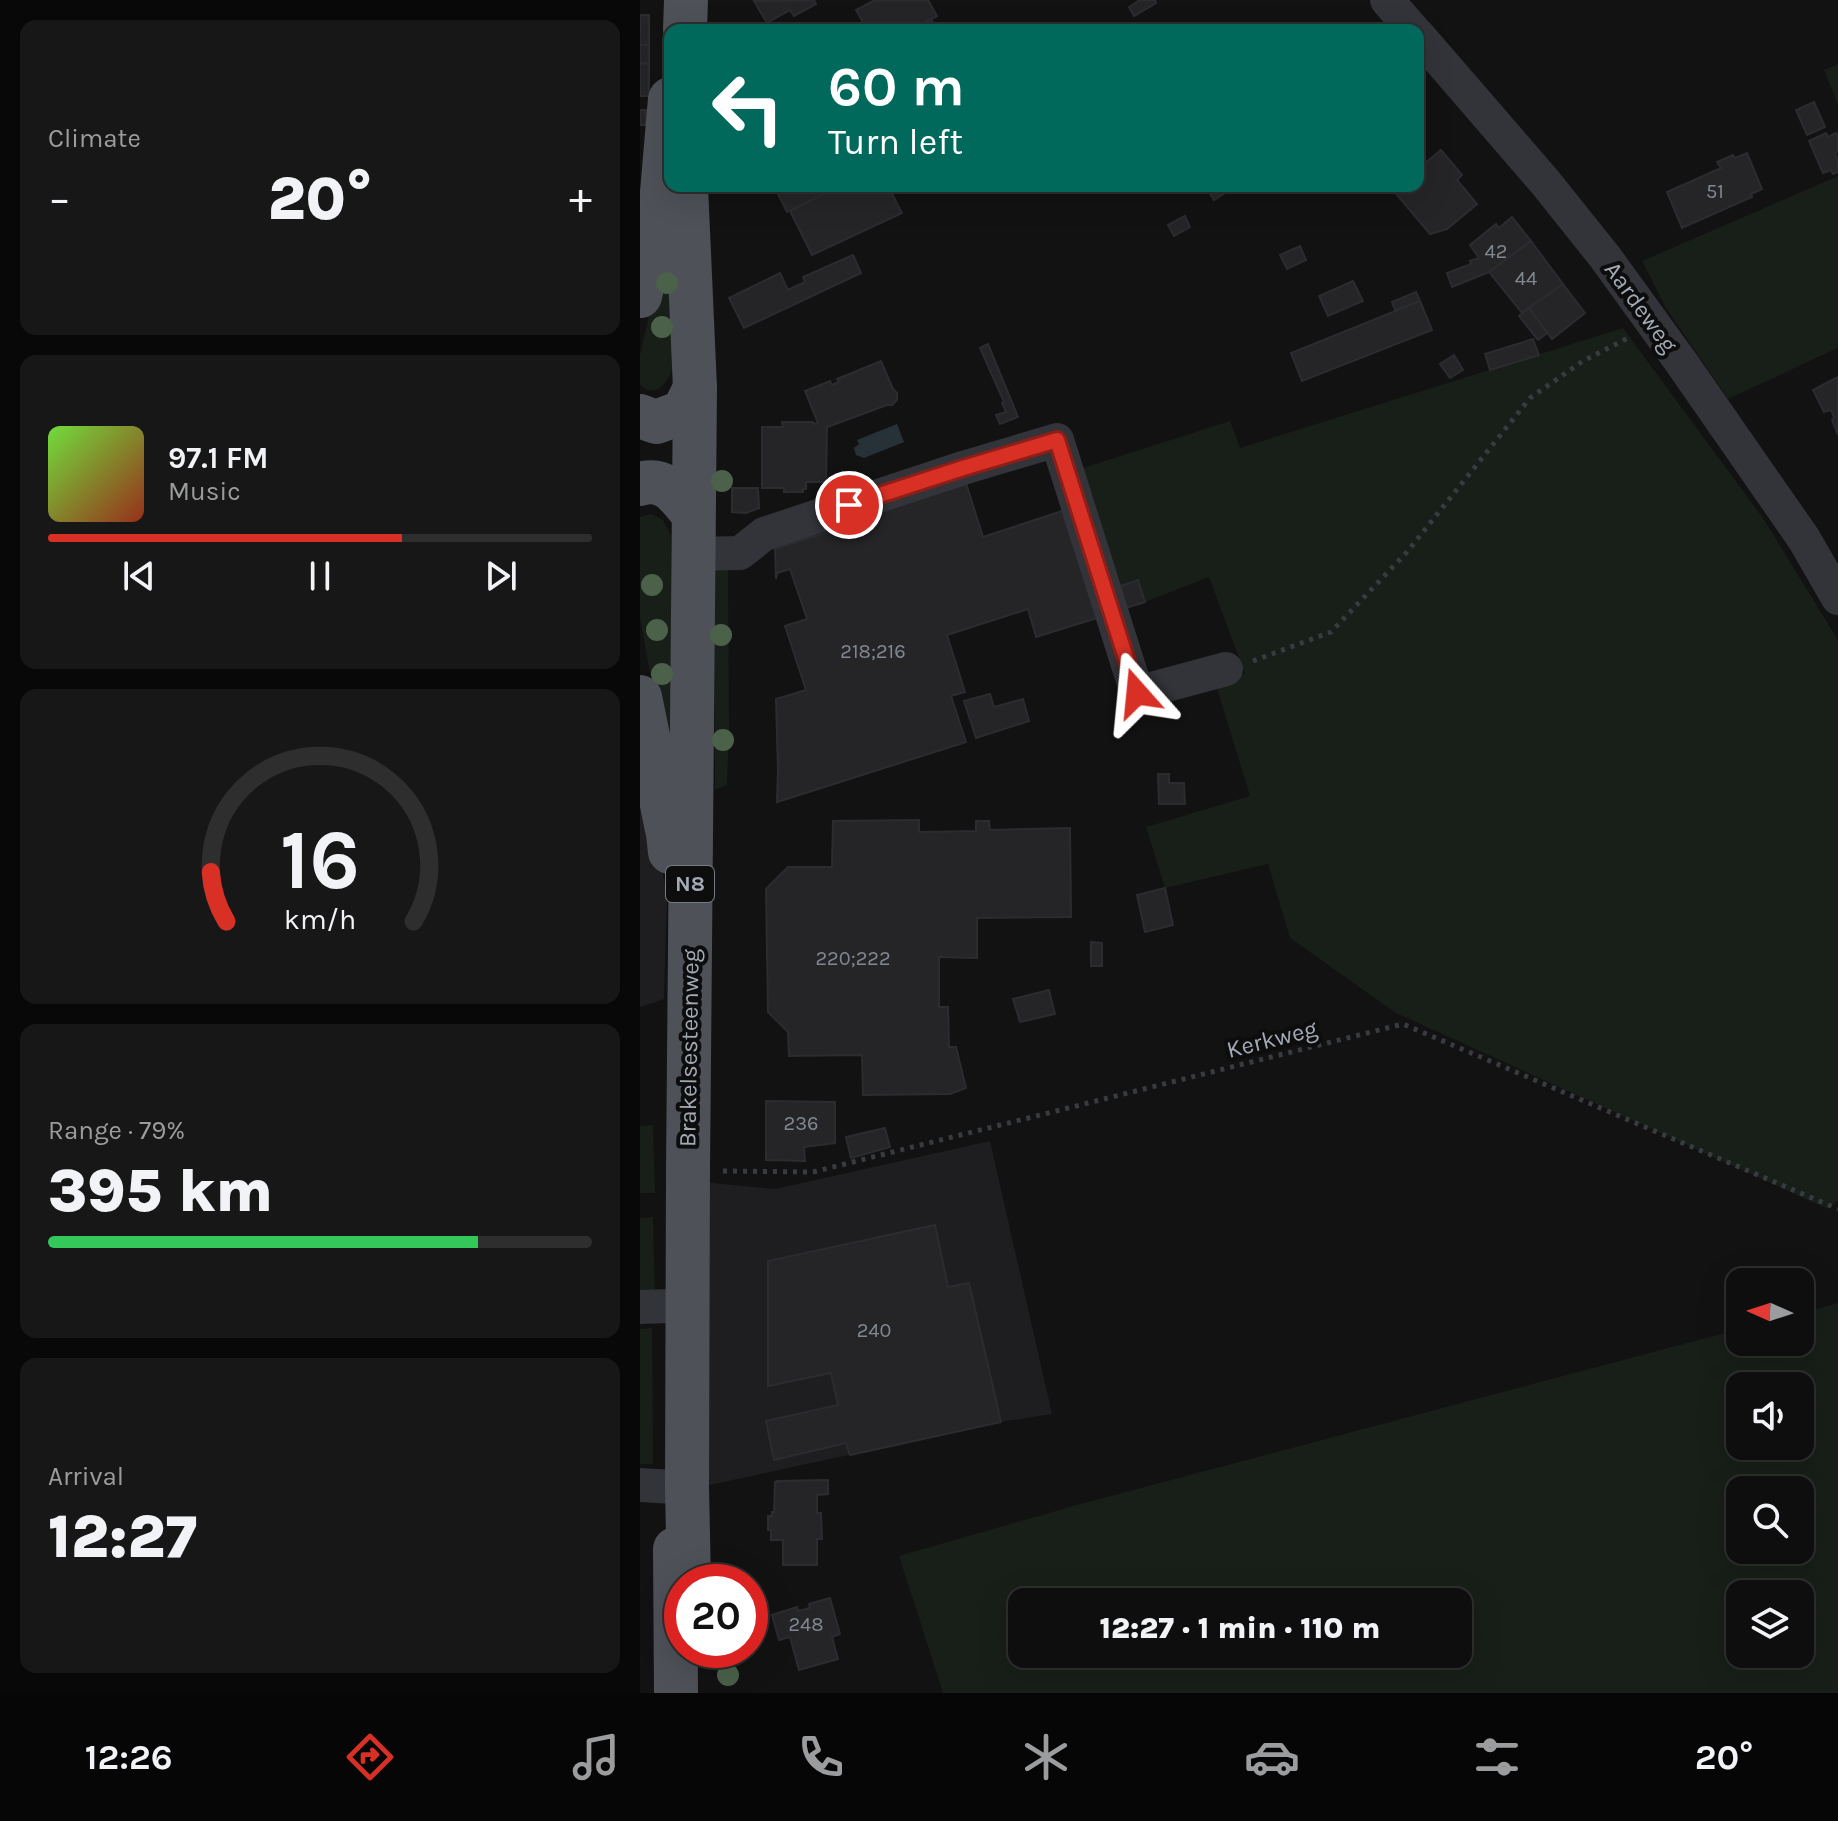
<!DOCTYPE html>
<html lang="en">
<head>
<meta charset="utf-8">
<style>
  body { margin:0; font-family:Karla,sans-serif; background:#171717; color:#f1f3f6; height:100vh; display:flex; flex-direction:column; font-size:30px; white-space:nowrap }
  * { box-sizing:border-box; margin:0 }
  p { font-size:26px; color:#9b9c9e }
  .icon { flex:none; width:44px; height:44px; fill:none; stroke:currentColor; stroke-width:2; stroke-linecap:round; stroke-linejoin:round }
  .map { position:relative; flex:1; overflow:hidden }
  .side { display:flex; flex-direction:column; gap:20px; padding:20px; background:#080808; width:640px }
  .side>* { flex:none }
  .hud { position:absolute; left:24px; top:24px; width:760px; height:168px; border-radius:16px; box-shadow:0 8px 32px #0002,0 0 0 2px #2e2e2e; background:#00695c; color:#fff; overflow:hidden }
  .needle { width:52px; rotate:273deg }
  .controls { position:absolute; left:1086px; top:1268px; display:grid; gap:16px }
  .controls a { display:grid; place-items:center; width:88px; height:88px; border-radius:16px; background:#0e0e0e; box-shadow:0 8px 32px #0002,0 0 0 2px #2e2e2e; font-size:40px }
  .speed { position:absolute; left:24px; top:1564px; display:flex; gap:16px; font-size:40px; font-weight:700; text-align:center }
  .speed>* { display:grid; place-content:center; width:104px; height:104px; border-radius:50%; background:#0e0e0e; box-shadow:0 8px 32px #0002,0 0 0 2px #2e2e2e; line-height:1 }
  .speed .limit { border:12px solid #d22; background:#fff; color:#111 }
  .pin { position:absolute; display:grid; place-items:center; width:68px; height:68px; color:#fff; margin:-34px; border:4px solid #fff; border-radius:50%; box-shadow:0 2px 8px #0007 }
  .me { position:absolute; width:88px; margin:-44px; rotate:342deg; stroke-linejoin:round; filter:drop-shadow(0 0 6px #0008) }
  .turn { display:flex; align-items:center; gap:28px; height:168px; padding:0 32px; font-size:36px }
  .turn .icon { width:104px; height:104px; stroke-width:2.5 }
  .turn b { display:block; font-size:56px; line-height:68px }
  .big { font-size:60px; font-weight:800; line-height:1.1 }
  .side .widget { flex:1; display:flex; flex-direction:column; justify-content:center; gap:12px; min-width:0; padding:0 28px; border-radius:16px; background:#171717 }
  .side .dial { align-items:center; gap:0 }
  .dial svg { height:208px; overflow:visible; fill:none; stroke:#2e2e2e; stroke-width:7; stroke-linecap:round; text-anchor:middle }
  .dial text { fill:#f1f3f6; stroke:none }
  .song { display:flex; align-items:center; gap:24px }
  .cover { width:96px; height:96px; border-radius:12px; background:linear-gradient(135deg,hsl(100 70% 55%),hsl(10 70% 35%)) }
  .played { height:8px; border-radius:4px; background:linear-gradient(90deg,#d93025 65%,#2e2e2e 65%) }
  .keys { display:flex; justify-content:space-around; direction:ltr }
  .heat { display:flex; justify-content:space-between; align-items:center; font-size:44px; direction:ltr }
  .charge { height:12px; border-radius:6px; background:linear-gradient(90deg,#34c759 79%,#2e2e2e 0) }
  .trip { position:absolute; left:368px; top:1588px; width:464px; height:80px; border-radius:16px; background:#0e0e0e; box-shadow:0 8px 32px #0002,0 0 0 2px #2e2e2e; font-weight:800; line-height:80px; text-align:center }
  .tab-bar { display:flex; height:128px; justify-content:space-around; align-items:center; background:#060606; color:#9b9c9e }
  .tab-bar .icon { width:56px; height:56px }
  .tab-bar .active { color:#d93025 }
  .tab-bar b { font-size:36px; color:#f1f3f6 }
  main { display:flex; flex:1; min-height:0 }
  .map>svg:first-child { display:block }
  .built { fill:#1e1e20 }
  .green { fill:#181e18; fill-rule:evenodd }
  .water { fill:#273238 }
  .building { fill:#252528; stroke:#2b2c30; stroke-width:2 }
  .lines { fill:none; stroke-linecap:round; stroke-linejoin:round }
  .path { stroke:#383b40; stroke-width:5; stroke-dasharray:4 6; stroke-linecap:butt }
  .minor { stroke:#323439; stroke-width:34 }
  .major { stroke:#4e5158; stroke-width:44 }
  .tree { fill:#4b614a }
  .route-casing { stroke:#8d1f18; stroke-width:20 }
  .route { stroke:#d93025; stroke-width:14 }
  .labels { text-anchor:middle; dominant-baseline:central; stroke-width:8; stroke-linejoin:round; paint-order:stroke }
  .number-label { font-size:20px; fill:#828891 }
  .shield { fill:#0d0d0e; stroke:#757b83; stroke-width:2 }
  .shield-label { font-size:22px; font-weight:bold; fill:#a2aab5 }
  .street-label { font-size:24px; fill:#a2aab5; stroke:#0d0d0e }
</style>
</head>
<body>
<main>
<section class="side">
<div class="widget"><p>Climate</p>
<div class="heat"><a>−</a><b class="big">20°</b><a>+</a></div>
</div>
<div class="widget">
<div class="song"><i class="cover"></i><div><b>97.1 FM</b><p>Music</p></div></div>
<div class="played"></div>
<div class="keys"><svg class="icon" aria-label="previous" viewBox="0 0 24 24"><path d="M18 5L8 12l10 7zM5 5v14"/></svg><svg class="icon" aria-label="pause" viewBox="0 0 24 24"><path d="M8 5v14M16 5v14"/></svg><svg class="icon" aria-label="next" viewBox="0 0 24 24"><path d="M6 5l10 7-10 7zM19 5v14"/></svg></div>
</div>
<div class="widget dial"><svg viewBox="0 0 100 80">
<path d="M14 69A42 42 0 1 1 86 69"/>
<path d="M14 69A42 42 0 0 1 8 50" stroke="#d93025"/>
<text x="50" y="56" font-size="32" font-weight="700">16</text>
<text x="50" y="72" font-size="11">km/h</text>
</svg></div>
<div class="widget"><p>Range · 79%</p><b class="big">395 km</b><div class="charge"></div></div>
<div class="widget"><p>Arrival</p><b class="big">12:27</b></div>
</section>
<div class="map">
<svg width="1198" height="1693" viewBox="0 0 1198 1693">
  <rect width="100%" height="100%" fill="#121213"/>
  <!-- built -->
  <g class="built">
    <path d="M0 795 9 812 27 893 24 999 0 1007Z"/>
    <path d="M350 1141 412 1414 361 1422 65 1486 61 1182 135 1189Z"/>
  </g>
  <!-- green -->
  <g class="green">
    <path d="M1198 64V105L1184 70Z"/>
    <path d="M1198 176V348L1088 399 1026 308 1002 261Z"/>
    <path d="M32 215C33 248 34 282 34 315 35 329 38 346 35 359 32 376 17 403 0 384V355Z"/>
    <path d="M983 328 1123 518 1198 640V1201L1186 1208 756 1013 650 938 628 864 525 888 506 827 610 796 575 682 605 674 569 577 505 602 498 581 470 590 437 470 590 421 600 448Z"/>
    <path d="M11 514 23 520 31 536 32 766H27L0 618V517Z"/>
    <path d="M74 569H88L89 730 87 785 75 790Z"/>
    <path d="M13 1125 15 1193H0V1126Z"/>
    <path d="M13 1217 15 1299 0 1300V1218Z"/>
    <path d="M1198 1303V1693H303L259 1556 433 1506 1100 1329V1342H1160V1314ZM1100 1386H1160V1446H1100ZM1100 1490H1160V1550H1100ZM1100 1594H1160V1654H1100ZM382 1602H818V1654H382Z"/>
    <path d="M12 1328 13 1464H0V1329Z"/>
  </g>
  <!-- water -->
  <path class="water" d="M257 424 264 442 224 458 216 455 214 448 219 444 217 440Z"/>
  <!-- building -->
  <g class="building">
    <path d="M174 0 176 4 154 16 150 10 127 23 114 1Z"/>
    <path d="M235 0H288L297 16 271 30H227L216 10Z"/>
    <path d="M500 0H515L516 3 494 16 489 7Z"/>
    <rect x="0" y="15" width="9" height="30"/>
    <path d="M291 19 297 30H271Z"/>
    <path d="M0 45H9V64L0 63Z"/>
    <path d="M0 63 9 64V96H0Z"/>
    <path d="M1174 102 1185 127 1167 135 1156 110Z"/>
    <rect x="0" y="110" width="6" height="15"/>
    <path d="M1186 133 1188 137 1196 133 1198 136V151L1195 153 1198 160V172L1193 174 1191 170 1183 173 1169 141Z"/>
    <path d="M801 150 822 175 817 180 837 204 807 229 790 234 753 190 757 186H778V169Z"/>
    <path d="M1107 153 1122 189 1111 194 1112 197 1042 228 1027 192 1081 168 1077 162 1093 155 1095 158Z"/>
    <path d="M134 186H196L197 187 147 212Z"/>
    <path d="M199 186H248L262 213 172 255 150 211Z"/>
    <path d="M578 186H596L574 200 569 192Z"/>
    <path d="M545 216 550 227 534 236 528 225Z"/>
    <path d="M872 217 891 241 849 272 812 287 807 273 831 264 830 261 839 258 830 245 856 224 859 228Z"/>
    <path d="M891 241 923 284 882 313 849 272Z"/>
    <path d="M660 246 666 260 647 269 640 255Z"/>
    <path d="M213 255 221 273 104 328 89 298 140 273 148 290 165 282 163 277Z"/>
    <path d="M713 281 723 301 688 316 679 296Z"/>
    <path d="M923 284 945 313 912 339 889 308Z"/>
    <path d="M776 292 780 301 755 310 752 302Z"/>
    <path d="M780 301 792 330 662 381 651 353Z"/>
    <path d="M889 308 907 333 898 340 879 316Z"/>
    <path d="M893 339 899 355 850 370 845 354Z"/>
    <path d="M348 344 378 417 360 424 356 415 366 412 362 403 364 402 340 348Z"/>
    <path d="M814 355 823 370 810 378 800 364Z"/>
    <path d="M241 361 253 389 257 393V400L252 405H247L187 427 186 482H166V489H163V492H144V488H122V427H143L142 422H173L174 424 178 423 165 391 190 381 192 385 199 382 197 379Z"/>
    <path d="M1198 377V435L1192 420 1194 417 1191 410 1184 412 1173 390Z"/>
    <path d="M325 480 343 537 422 511 457 618 396 637 388 609 307 635 325 692 311 696 326 742 137 802 138 770 136 699 166 690 145 626 167 619 150 569 137 573 136 579 135 549 223 521 220 513Z"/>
    <path d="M92 488H118L119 508 106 513 92 512Z"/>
    <path d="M498 580 505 602 476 611 470 590Z"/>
    <path d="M350 694 354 707 383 699 389 721 336 738 324 701Z"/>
    <path d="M518 774H529V783H544L545 804H519Z"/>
    <path d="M279 820V832L336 831V821H349L350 830 430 828 431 917 337 918V958L299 957V1007H308L309 1047H316L326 1088 310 1094 223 1095 222 1055 149 1056 148 1032 128 1012 126 889 148 867H192L193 821Z"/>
    <path d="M525 888 533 925 505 932 497 895Z"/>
    <path d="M451 942 462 943V966H451Z"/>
    <path d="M409 990 415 1014 380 1022 373 999Z"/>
    <path d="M126 1101 195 1102V1143L164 1147 165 1161 126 1160Z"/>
    <path d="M245 1128 250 1147 211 1158 206 1137Z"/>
    <path d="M295 1225 308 1287 329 1283 361 1422 210 1455 206 1443 134 1460 126 1421 198 1405 191 1373 128 1386V1261Z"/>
    <path d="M188 1480V1494L177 1495V1513H181L182 1539H177V1565H143V1540H131V1530H128V1516H132V1512H134L135 1482H139L138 1481Z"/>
    <path d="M190 1598 200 1634 192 1637 198 1659 159 1670 150 1637 139 1640 132 1615 157 1607 158 1611 170 1608 169 1604Z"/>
  </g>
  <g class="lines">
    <!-- path -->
    <g class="path">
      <path d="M613 661 691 632 767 552 890 398 943 361 988 338"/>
      <path d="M83 1171 173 1172 763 1024 1198 1209"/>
    </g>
    <!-- minor -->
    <g class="minor">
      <path d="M747 0 773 30"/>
      <path d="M778 35 905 182 965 257 1041 362 1164 539 1198 598"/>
      <path d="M53 554 100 553 124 534 323 468 417 440 497 693 586 669"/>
      <path d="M0 1307 33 1306"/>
      <path d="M0 1485 34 1487"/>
    </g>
    <!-- major -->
    <g class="major">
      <path d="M45 30 46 0"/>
      <path d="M46 186 55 388 48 1170 47 1488 49 1582"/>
      <path d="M0 296 21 204 30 99"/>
      <path d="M0 416 16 422 43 412 55 388"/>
      <path d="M0 484C26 476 39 497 53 514"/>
      <path d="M0 697 28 834 30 852"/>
      <path d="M35 1549 36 1693"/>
    </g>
  </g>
  <!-- trees -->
  <g class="tree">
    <circle cx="27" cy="283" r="11"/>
    <circle cx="22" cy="327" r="11"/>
    <circle cx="82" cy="481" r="11"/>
    <circle cx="12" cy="585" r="11"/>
    <circle cx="17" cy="630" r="11"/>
    <circle cx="81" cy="635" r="11"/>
    <circle cx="22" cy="674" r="11"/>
    <circle cx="83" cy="740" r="11"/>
    <circle cx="88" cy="1675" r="11"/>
  </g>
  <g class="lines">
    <defs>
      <path id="route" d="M209 505 323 468 417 440 497 693"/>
    </defs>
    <!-- route casing -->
    <use href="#route" class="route-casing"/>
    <!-- route -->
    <use href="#route" class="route"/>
  </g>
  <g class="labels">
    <!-- number labels -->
    <g class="number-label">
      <text x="1075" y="191">51</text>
      <text x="856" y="251">42</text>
      <text x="886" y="278">44</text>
      <text x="233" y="651">218;216</text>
      <text x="213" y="958">220;222</text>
      <text x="161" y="1123">236</text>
      <text x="234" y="1330">240</text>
      <text x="166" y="1624">248</text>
    </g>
    <!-- shield labels -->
    <rect class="shield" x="26" y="866" width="48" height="36" rx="6"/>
    <g class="shield-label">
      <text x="50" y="884">N8</text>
    </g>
    <!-- street labels -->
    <g class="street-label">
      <text transform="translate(1001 307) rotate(54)">Aardeweg</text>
      <text transform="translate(632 1039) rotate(-14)">Kerkweg</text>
      <text transform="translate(49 1048) rotate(-89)">Brakelsesteenweg</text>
    </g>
  </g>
</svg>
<div class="controls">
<a><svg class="needle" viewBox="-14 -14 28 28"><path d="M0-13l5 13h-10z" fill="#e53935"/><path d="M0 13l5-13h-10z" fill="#9b9c9e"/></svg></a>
<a><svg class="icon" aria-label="sound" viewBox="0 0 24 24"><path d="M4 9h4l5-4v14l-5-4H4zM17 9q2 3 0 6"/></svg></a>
<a><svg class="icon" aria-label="search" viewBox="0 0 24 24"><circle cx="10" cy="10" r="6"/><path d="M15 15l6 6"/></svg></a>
<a><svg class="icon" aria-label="layers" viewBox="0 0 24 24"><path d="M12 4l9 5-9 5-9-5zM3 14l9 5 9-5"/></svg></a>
</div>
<div class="speed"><div class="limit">20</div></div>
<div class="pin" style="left:209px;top:505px;background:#d93025"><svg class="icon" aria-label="arrive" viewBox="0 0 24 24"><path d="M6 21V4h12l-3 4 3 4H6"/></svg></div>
<svg class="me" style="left:497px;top:693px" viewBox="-20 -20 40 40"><path d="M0-17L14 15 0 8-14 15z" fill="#d93025" stroke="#fff" stroke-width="4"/></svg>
<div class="trip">12:27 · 1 min · 110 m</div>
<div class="hud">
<div class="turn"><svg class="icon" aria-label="left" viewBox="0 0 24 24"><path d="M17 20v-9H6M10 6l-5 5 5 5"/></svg><div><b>60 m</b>Turn left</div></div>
</div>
</div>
</main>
<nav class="tab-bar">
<b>12:26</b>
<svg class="icon active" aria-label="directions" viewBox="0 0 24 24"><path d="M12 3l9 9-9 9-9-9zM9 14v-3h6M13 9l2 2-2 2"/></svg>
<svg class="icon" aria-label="music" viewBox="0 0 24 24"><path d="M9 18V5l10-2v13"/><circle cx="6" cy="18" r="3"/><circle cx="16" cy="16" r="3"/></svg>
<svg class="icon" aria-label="phone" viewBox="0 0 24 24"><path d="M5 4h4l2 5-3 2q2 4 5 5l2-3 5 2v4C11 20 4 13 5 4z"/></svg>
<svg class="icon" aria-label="climate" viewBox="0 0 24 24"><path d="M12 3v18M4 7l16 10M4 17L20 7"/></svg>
<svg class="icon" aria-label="car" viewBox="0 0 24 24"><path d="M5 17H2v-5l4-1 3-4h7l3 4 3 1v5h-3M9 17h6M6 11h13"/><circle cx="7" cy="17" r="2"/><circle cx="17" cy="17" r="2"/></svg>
<svg class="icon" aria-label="filters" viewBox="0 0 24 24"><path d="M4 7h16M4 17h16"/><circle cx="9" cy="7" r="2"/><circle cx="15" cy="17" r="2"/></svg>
<b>20°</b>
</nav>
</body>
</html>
